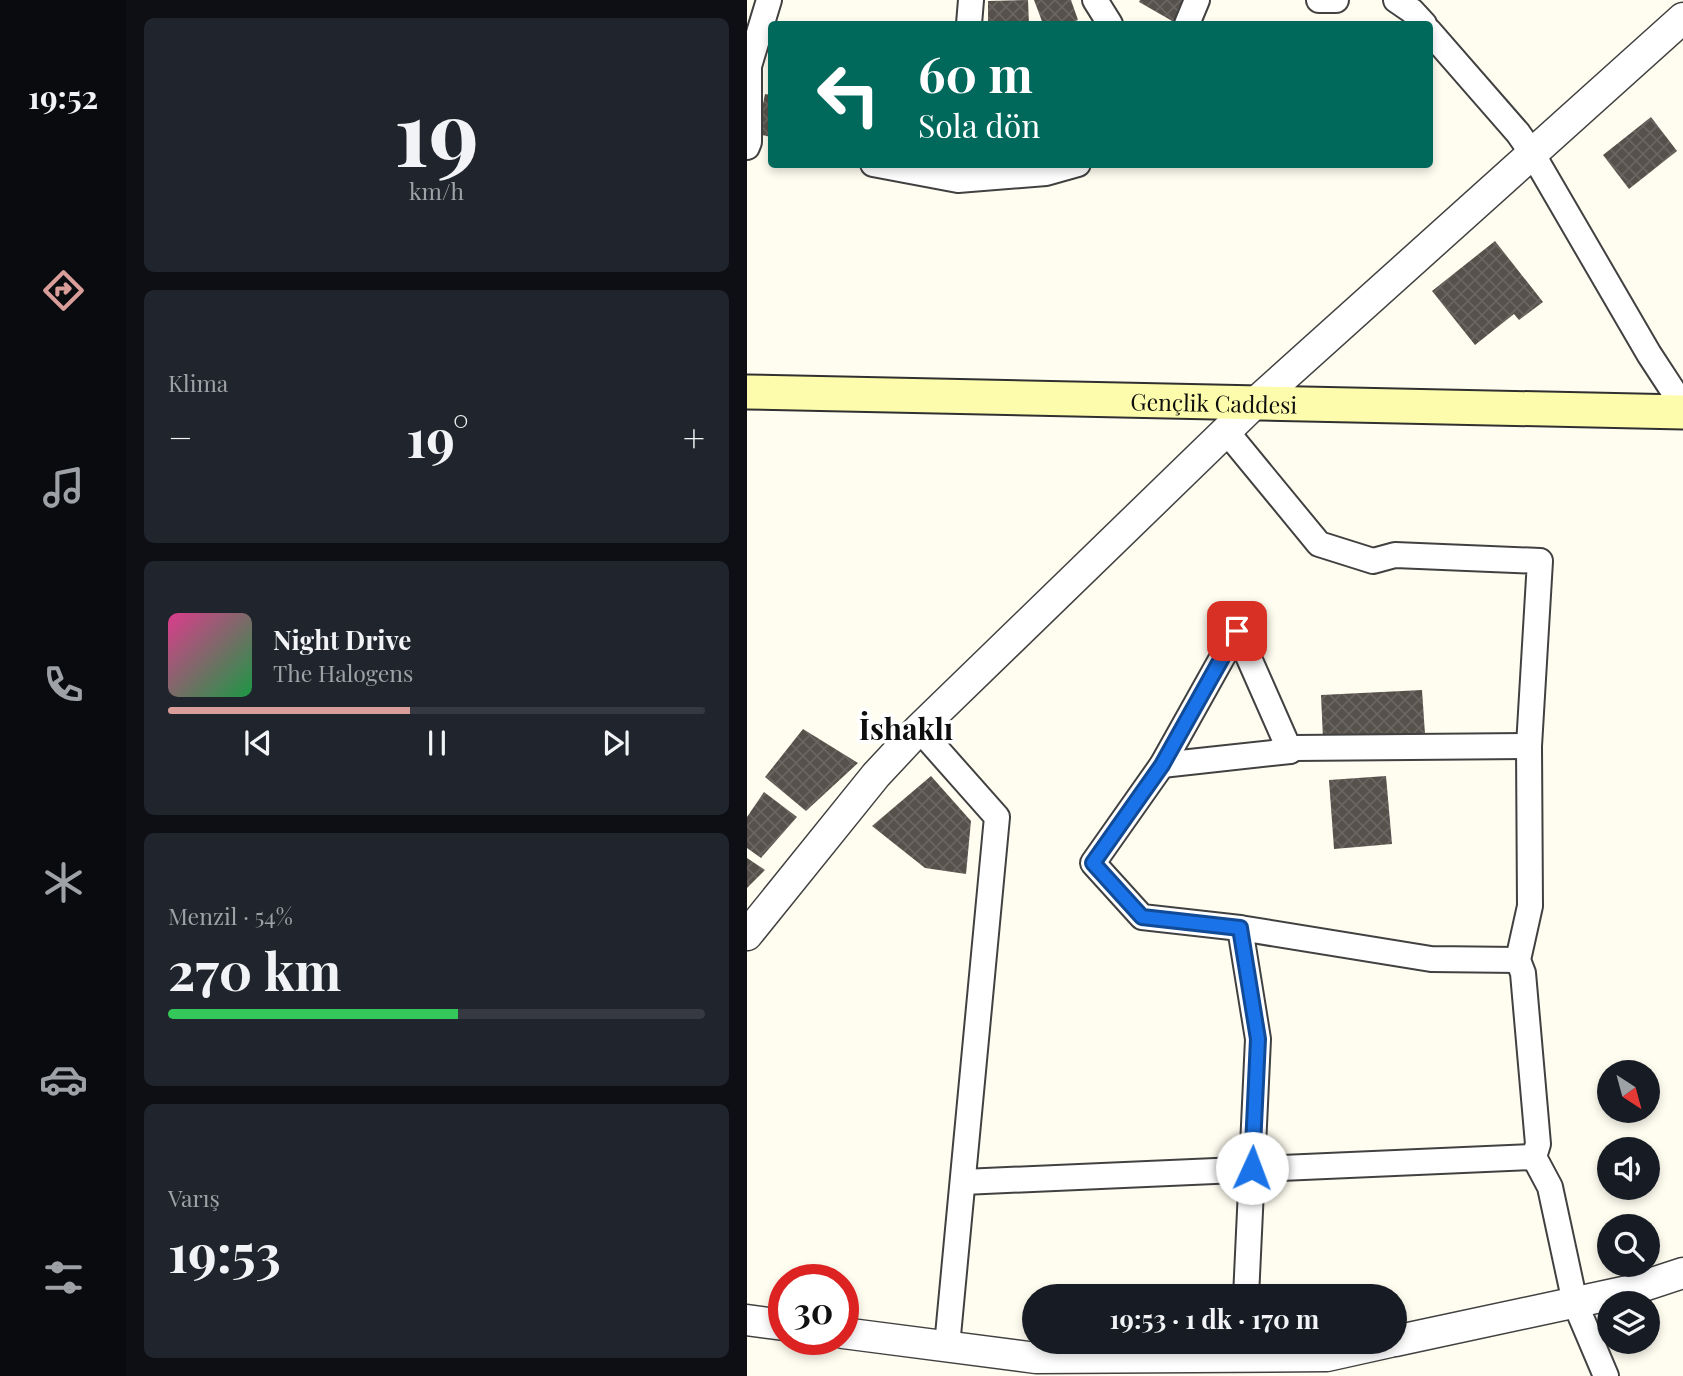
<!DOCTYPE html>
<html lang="tr">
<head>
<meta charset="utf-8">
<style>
  body { margin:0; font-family:"Playfair Display",serif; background:#20242c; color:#f1f3f6; height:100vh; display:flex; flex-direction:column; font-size:26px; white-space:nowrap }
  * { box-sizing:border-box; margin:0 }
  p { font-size:23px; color:#9ea1a6 }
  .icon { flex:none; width:38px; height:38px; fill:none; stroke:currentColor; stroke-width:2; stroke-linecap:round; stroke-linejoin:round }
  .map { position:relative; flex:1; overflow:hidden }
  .panel { display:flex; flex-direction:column; gap:18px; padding:18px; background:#0d0f14; width:621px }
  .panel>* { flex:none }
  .top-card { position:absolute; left:21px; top:21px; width:665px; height:147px; border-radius:7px; box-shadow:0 4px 10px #0003; background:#00695c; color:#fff; overflow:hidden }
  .needle { width:46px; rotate:144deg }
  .tools { position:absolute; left:850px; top:1060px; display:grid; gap:14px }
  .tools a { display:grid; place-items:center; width:63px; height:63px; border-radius:50%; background:#171b24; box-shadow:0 4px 10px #0003; font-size:35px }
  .speed { position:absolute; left:21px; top:1264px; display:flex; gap:14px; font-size:35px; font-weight:700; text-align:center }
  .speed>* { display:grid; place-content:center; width:91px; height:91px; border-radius:50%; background:#171b24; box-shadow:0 4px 10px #0003; line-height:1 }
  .speed .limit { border:10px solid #d22; background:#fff; color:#111 }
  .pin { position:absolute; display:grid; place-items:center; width:60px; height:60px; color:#fff; margin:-30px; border-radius:14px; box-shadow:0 4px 10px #0006 }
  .me { position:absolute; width:77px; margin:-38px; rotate:2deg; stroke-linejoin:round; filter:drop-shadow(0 0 5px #0008) }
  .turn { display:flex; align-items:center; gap:24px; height:147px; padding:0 35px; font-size:32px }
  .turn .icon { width:91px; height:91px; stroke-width:2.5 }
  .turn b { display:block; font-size:49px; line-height:60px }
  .big { font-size:52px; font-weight:700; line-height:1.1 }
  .panel .card { flex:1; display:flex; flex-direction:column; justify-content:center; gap:10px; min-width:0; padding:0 24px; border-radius:10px; background:#20242c }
  .panel .dial { align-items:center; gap:0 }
  .dial b { font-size:91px; line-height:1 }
  .song { display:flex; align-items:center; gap:21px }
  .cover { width:84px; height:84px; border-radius:10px; background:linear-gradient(135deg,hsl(330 70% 55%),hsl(140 70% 35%)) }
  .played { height:7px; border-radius:4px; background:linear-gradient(90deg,#d99d9a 45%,#363941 45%) }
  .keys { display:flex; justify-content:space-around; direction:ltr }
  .heat { display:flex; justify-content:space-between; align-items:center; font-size:38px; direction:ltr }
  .charge { height:10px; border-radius:5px; background:linear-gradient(90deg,#34c759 54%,#363941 0) }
  .trip { position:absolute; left:275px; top:1284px; width:385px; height:70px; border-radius:35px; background:#171b24; box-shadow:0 4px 10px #0003; font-weight:700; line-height:70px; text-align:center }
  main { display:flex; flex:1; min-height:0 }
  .dock { display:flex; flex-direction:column; width:126px; justify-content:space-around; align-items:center; background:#090b0e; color:#9ea1a6 }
  .dock .icon { width:49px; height:49px }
  .dock .active { color:#d99d9a }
  .dock b { font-size:32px; color:#f1f3f6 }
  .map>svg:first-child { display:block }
  .building { fill:url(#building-cross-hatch) }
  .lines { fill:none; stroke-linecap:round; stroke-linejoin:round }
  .minor-casing { stroke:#414141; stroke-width:28 }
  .tertiary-casing { stroke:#414141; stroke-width:33 }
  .secondary-casing { stroke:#303030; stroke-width:37 }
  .minor { stroke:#fff; stroke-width:24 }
  .tertiary { stroke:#fff; stroke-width:30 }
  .secondary { stroke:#fdfcad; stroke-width:33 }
  .route-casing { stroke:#114b97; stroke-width:18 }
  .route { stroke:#1a73e8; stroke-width:12 }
  .labels { text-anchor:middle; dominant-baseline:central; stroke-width:7; stroke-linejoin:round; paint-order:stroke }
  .street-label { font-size:23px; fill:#0e0e0e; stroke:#fff }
  .district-label { font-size:30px; font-weight:bold; fill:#0e0e0e; stroke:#fff }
</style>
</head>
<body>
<main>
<nav class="dock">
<b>19:52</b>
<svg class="icon active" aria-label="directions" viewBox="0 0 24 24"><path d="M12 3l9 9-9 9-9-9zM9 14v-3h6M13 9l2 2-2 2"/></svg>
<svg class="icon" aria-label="music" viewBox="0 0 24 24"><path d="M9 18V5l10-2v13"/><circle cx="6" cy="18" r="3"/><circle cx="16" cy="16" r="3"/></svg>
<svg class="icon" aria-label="phone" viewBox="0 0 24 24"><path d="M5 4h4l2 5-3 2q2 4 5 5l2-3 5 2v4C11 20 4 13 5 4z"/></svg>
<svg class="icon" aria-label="climate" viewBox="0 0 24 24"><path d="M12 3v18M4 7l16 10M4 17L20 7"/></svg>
<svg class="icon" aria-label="car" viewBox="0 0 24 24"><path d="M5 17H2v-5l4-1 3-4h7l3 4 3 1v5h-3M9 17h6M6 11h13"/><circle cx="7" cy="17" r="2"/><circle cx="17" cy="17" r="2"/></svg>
<svg class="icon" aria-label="filters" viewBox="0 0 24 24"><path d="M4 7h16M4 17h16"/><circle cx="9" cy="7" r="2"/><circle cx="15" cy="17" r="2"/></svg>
</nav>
<section class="panel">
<div class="card dial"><b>19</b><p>km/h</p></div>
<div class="card"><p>Klima</p>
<div class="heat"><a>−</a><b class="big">19°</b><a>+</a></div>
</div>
<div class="card">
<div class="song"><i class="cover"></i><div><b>Night Drive</b><p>The Halogens</p></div></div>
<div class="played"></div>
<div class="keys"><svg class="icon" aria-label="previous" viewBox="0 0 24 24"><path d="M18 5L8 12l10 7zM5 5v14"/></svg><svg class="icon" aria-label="pause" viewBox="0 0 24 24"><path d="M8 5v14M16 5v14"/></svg><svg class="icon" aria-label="next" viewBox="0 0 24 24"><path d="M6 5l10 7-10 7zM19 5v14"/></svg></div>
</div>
<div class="card"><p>Menzil · 54%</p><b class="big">270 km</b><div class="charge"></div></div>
<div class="card"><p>Varış</p><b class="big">19:53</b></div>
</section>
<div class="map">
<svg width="936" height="1376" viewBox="0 0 936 1376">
  <defs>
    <pattern id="building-cross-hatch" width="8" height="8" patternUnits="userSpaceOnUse" patternTransform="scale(1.75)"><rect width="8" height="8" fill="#57514b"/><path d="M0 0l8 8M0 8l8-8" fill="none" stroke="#6a6561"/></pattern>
  </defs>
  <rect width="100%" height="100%" fill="#fffdf0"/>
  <!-- building -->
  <g class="building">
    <path d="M281 0 282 24H241V1Z"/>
    <path d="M287 0H324L331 20 320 24H296Z"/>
    <path d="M393 0H439L427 22 392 2Z"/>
    <path d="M18 94 24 95V137L10 134Z"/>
    <path d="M904 117 930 151 882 189 856 155Z"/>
    <path d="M748 241 796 302 772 320 767 314 728 345 685 291Z"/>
    <path d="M675 690 678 734 576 739 574 695Z"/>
    <path d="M56 729 111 763 59 811 18 777Z"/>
    <path d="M184 776 224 821 219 874 178 868 125 826Z"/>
    <path d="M639 776 645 844 587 849 582 780Z"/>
    <path d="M17 792 50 817 14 858 0 848V817Z"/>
    <path d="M0 858 18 870 0 888Z"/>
  </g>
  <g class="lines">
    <defs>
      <g id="minor">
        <path d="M348 0 363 24"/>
        <path d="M572 0H589"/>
        <path d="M649 0 665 11 677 24"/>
        <path d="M222 24 224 0"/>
        <path d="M440 24 450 0"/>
        <path d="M682 31 771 133 785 153 902 354 936 406"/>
        <path d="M0 147 2 142V66L22 0"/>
        <path d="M126 164 211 180 299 173 331 164"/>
        <path d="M479 431 572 544 626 561 648 555 793 561 782 746 783 906 771 960 776 973 791 1144 787 1157 803 1187 828 1303 859 1376"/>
        <path d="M490 631 415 765 346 863 395 917 493 928 684 959 771 960"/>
        <path d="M490 631 543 751"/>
        <path d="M172 729 250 817 200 1346"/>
        <path d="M415 765 543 751 547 748 782 746"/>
        <path d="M493 928 511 1039 499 1297"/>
        <path d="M216 1182 787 1157"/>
      </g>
      <g id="tertiary">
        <path d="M0 935 129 775 172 729 508 403 936 18"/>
        <path d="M0 1320 37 1325"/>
        <path d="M96 1333 289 1358 580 1356 643 1342"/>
        <path d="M648 1341 881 1291 936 1273"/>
      </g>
      <g id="secondary">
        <path id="s1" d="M0 392 936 412"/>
      </g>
    </defs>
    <!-- minor casing -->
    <use href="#minor" class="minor-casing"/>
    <!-- tertiary casing -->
    <use href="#tertiary" class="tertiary-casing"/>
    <!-- secondary casing -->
    <use href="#secondary" class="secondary-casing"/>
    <!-- minor -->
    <use href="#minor" class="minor"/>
    <!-- tertiary -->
    <use href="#tertiary" class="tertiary"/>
    <!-- secondary -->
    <use href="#secondary" class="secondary"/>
  </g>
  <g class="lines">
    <defs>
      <path id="route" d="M490 631 415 765 346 863 395 917 493 928 511 1039 505 1168"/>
    </defs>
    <!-- route casing -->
    <use href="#route" class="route-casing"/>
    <!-- route -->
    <use href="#route" class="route"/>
  </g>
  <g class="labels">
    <!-- street labels -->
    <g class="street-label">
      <text stroke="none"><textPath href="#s1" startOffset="467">Gençlik Caddesi</textPath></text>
    </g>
    <!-- district labels -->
    <g class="district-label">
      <text x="159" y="728">İshaklı</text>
    </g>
  </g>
</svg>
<div class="tools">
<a><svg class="needle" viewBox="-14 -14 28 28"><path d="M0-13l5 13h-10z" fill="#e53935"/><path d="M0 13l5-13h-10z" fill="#9ea1a6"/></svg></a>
<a><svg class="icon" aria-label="sound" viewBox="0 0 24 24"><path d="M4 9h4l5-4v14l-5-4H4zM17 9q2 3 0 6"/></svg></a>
<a><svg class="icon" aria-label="search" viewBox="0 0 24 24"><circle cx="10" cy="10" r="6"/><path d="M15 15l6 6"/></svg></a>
<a><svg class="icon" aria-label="layers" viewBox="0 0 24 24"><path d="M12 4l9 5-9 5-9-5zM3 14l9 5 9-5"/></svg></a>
</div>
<div class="speed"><div class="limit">30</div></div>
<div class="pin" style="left:490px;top:631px;background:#d93025"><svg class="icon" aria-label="arrive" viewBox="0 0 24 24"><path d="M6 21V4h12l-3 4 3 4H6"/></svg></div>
<svg class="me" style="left:505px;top:1168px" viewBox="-20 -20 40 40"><circle r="19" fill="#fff"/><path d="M0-13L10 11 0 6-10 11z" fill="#1a73e8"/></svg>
<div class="trip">19:53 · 1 dk · 170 m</div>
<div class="top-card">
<div class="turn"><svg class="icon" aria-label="left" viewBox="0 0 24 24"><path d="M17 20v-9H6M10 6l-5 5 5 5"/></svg><div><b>60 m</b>Sola dön</div></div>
</div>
</div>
</main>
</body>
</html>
